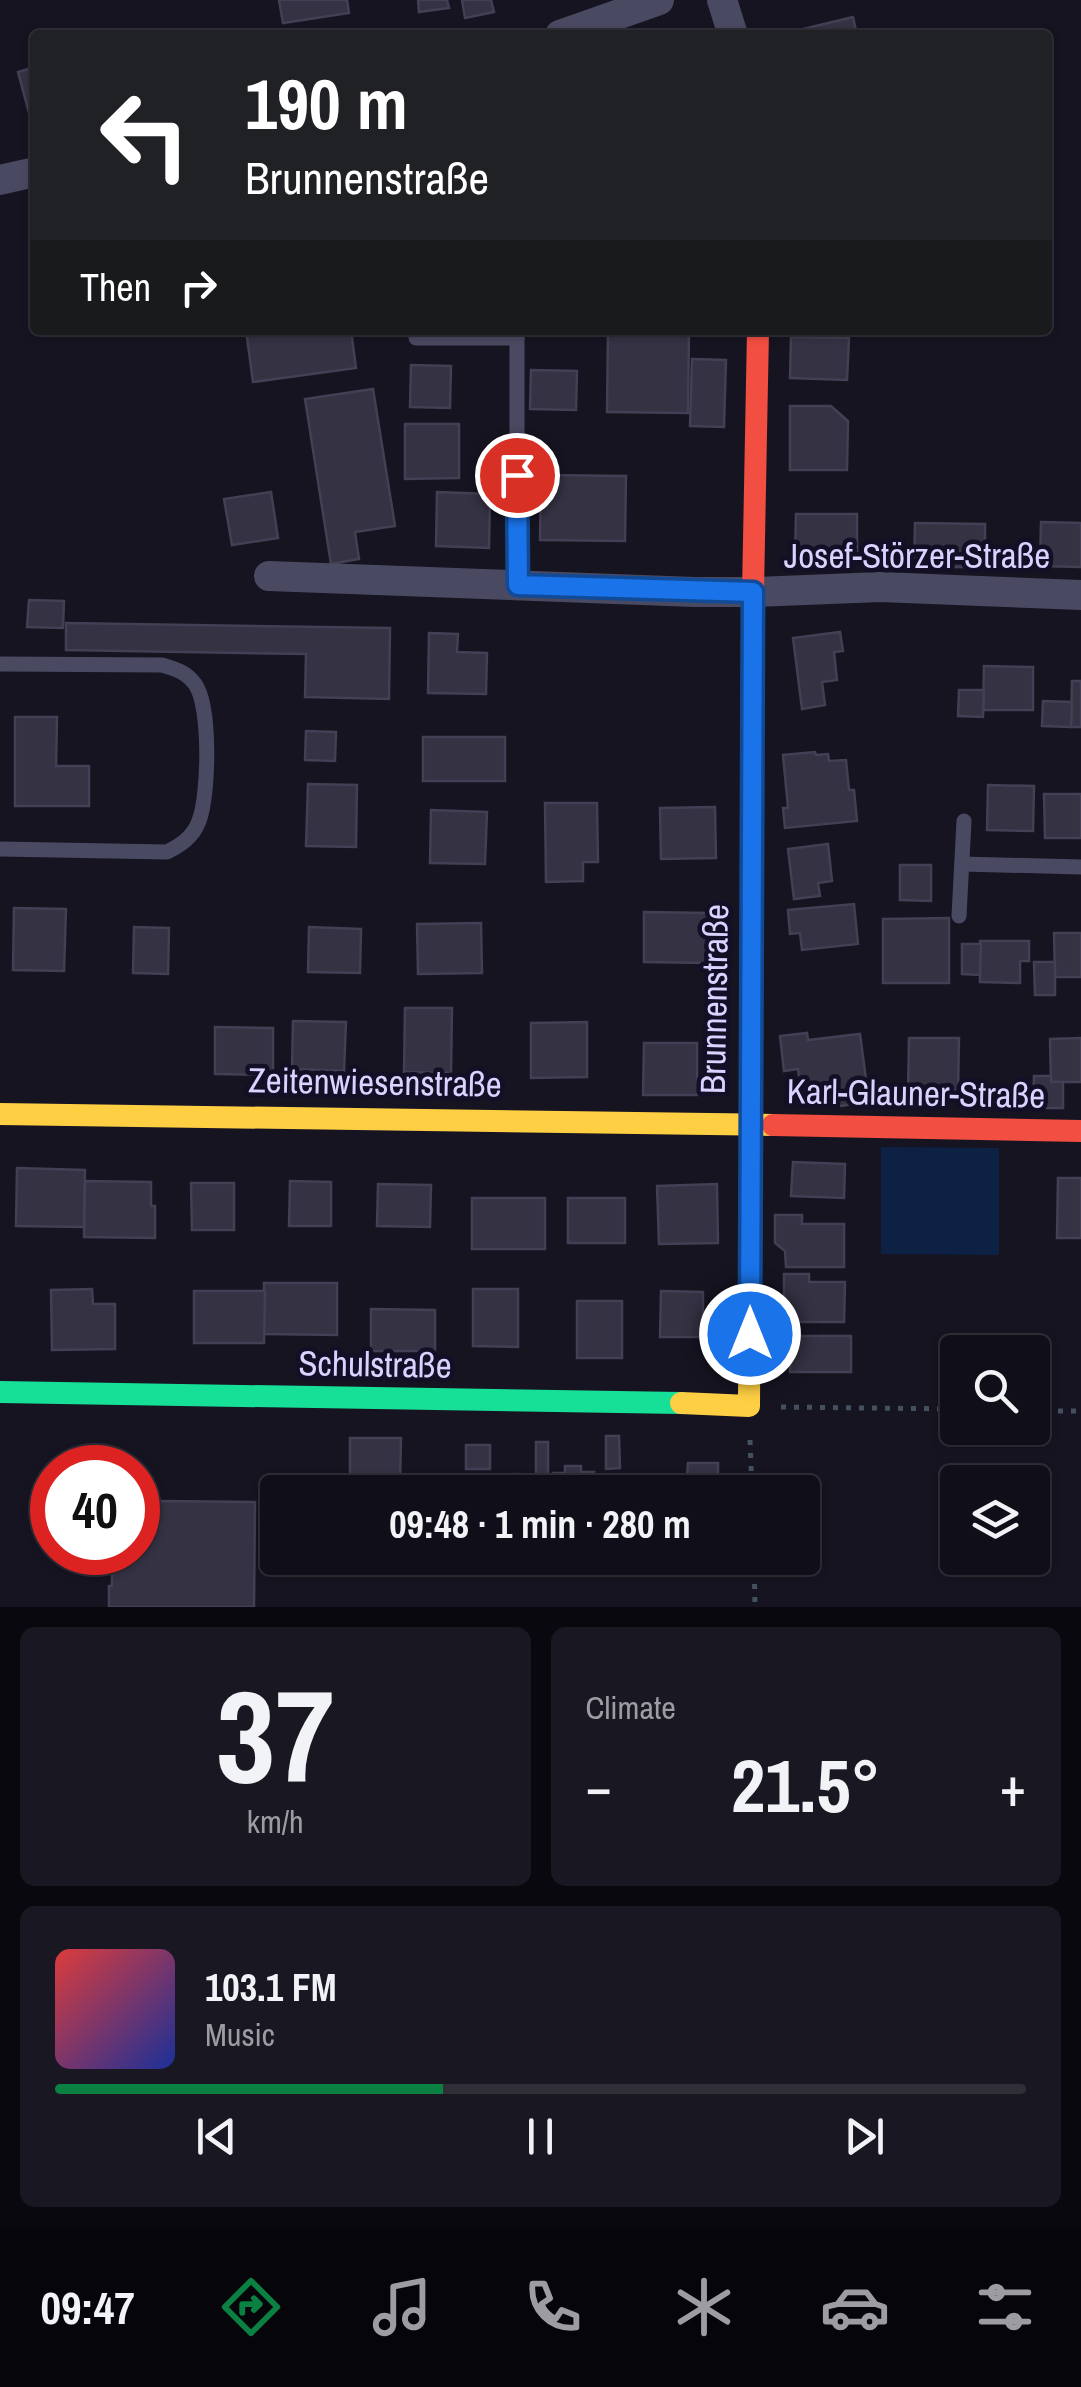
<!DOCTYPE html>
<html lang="en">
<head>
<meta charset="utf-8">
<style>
  body { margin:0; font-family:"Archivo Narrow",sans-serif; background:#191822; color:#f1f3f6; height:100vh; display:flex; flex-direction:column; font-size:38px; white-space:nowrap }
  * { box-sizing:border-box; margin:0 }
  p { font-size:32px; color:#9c9ca2 }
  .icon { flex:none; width:55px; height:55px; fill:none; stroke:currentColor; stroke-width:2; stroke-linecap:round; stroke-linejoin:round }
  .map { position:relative; height:1607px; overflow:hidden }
  .panel { display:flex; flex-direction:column; gap:20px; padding:20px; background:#09080e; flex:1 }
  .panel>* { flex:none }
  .hud { position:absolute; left:30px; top:30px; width:1022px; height:305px; border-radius:10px; box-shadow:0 2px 8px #0004,0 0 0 2px #302f38; background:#202124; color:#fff; overflow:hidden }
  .buttons { position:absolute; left:940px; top:1335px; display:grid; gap:20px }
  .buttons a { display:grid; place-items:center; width:110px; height:110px; border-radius:10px; background:#100f19; box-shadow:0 2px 8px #0004,0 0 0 2px #302f38; font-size:50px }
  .speed { position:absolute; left:30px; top:1445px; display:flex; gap:20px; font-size:50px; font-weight:700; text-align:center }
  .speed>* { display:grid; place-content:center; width:130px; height:130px; border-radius:50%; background:#100f19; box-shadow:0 2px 8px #0004,0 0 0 2px #302f38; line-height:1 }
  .speed .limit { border:15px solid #d22; background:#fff; color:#111 }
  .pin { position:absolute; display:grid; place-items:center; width:85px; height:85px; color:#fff; margin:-42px; border:5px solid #fff; border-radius:50%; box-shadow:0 2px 10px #0007 }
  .me { position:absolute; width:110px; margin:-55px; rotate:0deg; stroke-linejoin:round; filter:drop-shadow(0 0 8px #0008) }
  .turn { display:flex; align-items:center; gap:35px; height:210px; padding:0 50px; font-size:45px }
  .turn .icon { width:130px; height:130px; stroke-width:2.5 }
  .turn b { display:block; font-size:70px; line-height:85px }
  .then { display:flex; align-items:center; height:95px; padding:0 50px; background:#0003; gap:20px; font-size:38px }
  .big { font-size:75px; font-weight:700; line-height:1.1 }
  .panel .tile { flex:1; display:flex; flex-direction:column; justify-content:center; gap:15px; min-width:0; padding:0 35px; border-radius:15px; background:#191822 }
  .panel .dial { align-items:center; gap:0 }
  .dial b { font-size:130px; line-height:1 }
  .song { display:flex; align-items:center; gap:30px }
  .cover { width:120px; height:120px; border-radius:15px; background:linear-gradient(135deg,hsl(0 70% 55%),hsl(230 70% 35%)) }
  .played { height:10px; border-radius:5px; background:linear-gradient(90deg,#0b8043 40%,#302f38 40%) }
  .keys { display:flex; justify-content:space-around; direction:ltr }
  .heat { display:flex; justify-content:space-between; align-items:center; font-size:55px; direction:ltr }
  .panel .tiles { flex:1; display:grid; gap:20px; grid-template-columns:1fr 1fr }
  .tile:last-child { grid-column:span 2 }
  .trip { position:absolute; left:260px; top:1475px; width:560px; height:100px; border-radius:10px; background:#100f19; box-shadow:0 2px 8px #0004,0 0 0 2px #302f38; font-weight:700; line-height:100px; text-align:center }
  .menu { display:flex; height:160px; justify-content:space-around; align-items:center; background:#06060a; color:#9c9ca2 }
  .menu .icon { width:70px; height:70px }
  .menu .on { color:#0b8043 }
  .menu b { font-size:45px; color:#f1f3f6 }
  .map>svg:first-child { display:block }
  .water { fill:#0d2144 }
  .building { fill:#343243; stroke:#433f54; stroke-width:2.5 }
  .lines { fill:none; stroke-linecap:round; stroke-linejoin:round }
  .path { stroke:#44505f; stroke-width:5; stroke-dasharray:5 8; stroke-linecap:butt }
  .lane { stroke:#4a4962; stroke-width:15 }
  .street { stroke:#4a4962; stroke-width:30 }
  .fast { stroke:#16e098; stroke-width:22 }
  .slow { stroke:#ffcf43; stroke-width:22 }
  .jam { stroke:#f24e42; stroke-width:22 }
  .route-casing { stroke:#114b97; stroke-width:25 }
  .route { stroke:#1a73e8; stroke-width:18 }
  .labels { text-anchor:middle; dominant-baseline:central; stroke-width:9; stroke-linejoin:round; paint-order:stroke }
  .street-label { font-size:35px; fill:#d9d4ff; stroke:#130f26 }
</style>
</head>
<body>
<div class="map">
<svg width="1081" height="1607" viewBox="0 0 1081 1607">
  <rect width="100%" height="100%" fill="#161421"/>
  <!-- water -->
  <path class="water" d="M881 1147 999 1148V1255L881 1254Z"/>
  <!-- building -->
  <g class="building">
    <path d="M279 0H347L349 13 283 23Z"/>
    <path d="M418 0H447L449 8 419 12Z"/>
    <path d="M462 0H491L494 12 465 18Z"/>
    <path d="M853 17 857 35H796L795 31Z"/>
    <path d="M35 67V123L32 124 18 72Z"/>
    <path d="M246 330H351L356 368 253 382Z"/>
    <path d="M608 330H689L688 413 607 412Z"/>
    <path d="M791 337 849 338 847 380 790 378Z"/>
    <path d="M692 359 726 360 724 427 690 426Z"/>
    <path d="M411 365 451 366 450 408 410 407Z"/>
    <path d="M531 370 577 371 576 410 530 409Z"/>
    <path d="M373 389 395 526 355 532 359 559 331 564 305 399Z"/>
    <path d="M790 406H831L848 421 847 470H790Z"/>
    <path d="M405 424H459V478L405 479Z"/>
    <path d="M541 475 626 476 625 541 540 540Z"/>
    <path d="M271 492 278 538 232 545 224 499Z"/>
    <path d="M437 492 490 494 489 548 436 546Z"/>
    <path d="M796 514H857V555L795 554Z"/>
    <path d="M1041 522 1081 523V567L1040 566Z"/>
    <path d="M915 523 985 524V567H914Z"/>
    <path d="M29 600 64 601 63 628 27 627Z"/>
    <path d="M66 623 390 628 389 699 305 697 306 654 66 650Z"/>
    <path d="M840 632 843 651 834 652 837 680 822 682 825 705 802 709 793 638Z"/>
    <path d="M429 633 458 634 457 652 487 653 486 694 428 693Z"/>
    <path d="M984 666 1033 667V710H983Z"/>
    <path d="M1072 681H1081V727H1071Z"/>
    <path d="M959 690H984L983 717 958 716Z"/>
    <path d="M1043 701 1072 702 1071 727 1042 726Z"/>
    <path d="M15 717H57L56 766H89V806H15Z"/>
    <path d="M306 731 336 732 335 761 305 760Z"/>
    <rect x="423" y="737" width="82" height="44"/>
    <path d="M815 752 816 755 828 754 829 761 846 760 849 790H854L857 821 785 828 783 808H788L783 755Z"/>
    <path d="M308 784 357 785 356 847 306 846Z"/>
    <path d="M988 785 1034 786 1033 831 987 830Z"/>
    <path d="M1044 794H1081V838H1045Z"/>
    <path d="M545 803H597L598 862H583V881L546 882Z"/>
    <path d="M715 807 716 858 661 859 660 808Z"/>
    <path d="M431 810 487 812 485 864 430 863Z"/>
    <path d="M828 844 832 881 818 883 820 896 794 899 788 849Z"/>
    <path d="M900 865H931V901L900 900Z"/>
    <path d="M854 904 858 944 802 950 800 933 790 934 788 910Z"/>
    <path d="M14 908 66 909 64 971 13 970Z"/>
    <path d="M644 912 710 913 709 963 644 962Z"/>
    <path d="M949 918V983H883V919Z"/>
    <path d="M481 923 482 973 418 974 417 924Z"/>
    <path d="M134 927 169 928 168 974 133 973Z"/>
    <path d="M309 927 361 929 360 973 308 972Z"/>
    <path d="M1054 933H1081V977H1055Z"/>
    <path d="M980 941H1029V961H1020V983L980 982Z"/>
    <path d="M962 944H981L980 975 962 974Z"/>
    <path d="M1034 962H1055V995H1035Z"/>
    <path d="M405 1008H452L451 1073 404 1072Z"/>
    <path d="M293 1021 346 1022 344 1071 292 1069Z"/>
    <path d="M587 1022V1077L531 1078V1023Z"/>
    <path d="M215 1027 273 1028V1075L215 1074Z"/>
    <path d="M807 1033 808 1040 860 1034 869 1102 841 1106 828 1094 802 1097 798 1069 784 1071 780 1036Z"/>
    <path d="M909 1038H959L958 1091H908Z"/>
    <path d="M1081 1038V1082H1051L1050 1039Z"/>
    <path d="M644 1043H697V1095H643Z"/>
    <path d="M1034 1076H1051V1082H1063V1108H1033Z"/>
    <path d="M793 1162 845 1164 844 1198 791 1196Z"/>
    <path d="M17 1168 85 1170 84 1227 16 1226Z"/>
    <path d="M1058 1178H1081V1238H1057Z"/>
    <path d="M85 1181 151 1182V1206H155V1238L84 1237Z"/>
    <path d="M290 1181 331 1182V1226H289Z"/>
    <path d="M191 1183H234V1230H192Z"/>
    <path d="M378 1184 431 1185 430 1227 377 1226Z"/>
    <path d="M717 1184 718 1243 659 1244 657 1186Z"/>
    <rect x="472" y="1198" width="73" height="51"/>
    <rect x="568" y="1198" width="57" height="45"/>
    <path d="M775 1215H802V1224H844V1267H786L785 1251 775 1243Z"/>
    <path d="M784 1274H809V1282H845L844 1322H793V1308H784Z"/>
    <path d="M264 1283H337V1335L264 1334Z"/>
    <path d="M92 1289 93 1304H115V1349L52 1350 51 1290Z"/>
    <path d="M473 1289H518V1347L473 1346Z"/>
    <path d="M194 1291H265L264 1343H194Z"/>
    <path d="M661 1291 703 1292V1337H660Z"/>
    <rect x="577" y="1301" width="45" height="57"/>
    <path d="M371 1309 435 1310V1351H371Z"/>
    <path d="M791 1336H851V1372H790Z"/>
    <path d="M606 1436H619L620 1468 606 1469Z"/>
    <path d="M350 1438H401L400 1483 350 1482Z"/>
    <rect x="536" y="1442" width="12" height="36"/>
    <rect x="466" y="1445" width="24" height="24"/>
    <path d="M688 1463H718V1492H674V1476H687Z"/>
    <path d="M565 1466H581V1472H594V1492H553V1473H565Z"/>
    <path d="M517 1474V1492H476V1488H480V1475Z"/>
    <path d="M656 1477V1492H615V1478Z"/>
    <path d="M160 1501 255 1502 254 1607H109V1586H112V1552H138V1525L159 1526Z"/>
  </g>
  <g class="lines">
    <!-- path -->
    <g class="path">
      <path d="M781 1407 958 1409"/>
      <path d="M1032 1411H1081"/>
      <path d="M750 1440 752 1492"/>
      <path d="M754 1558 755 1607"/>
    </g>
    <!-- lane -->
    <g class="lane">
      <path d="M517 330V585"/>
      <path d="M416 338H517"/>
      <path d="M0 664 162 665C176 669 186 672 195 684 211 706 209 795 199 821 193 837 181 845 167 852L0 849"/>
      <path d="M962 864 1081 867"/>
      <path d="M959 916 964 821"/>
    </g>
    <!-- street -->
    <g class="street">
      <path d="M722 0 733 35"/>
      <path d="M560 35 659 0"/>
      <path d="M0 180 35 172"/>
      <path d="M269 576 695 592H753L880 587 1081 595"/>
    </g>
    <!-- fast -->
    <path class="fast" d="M0 1392 681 1403"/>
    <!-- slow -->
    <g class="slow">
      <path d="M0 1114 773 1125"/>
      <path d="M681 1403 749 1406 752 869"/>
    </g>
    <!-- jam -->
    <g class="jam">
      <path d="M752 869 753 592 758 330"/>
      <path d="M773 1125 1081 1131"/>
    </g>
  </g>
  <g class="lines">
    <defs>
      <path id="route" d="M517 475 518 585 753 592 750 1334"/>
    </defs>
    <!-- route casing -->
    <use href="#route" class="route-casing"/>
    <!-- route -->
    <use href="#route" class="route"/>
  </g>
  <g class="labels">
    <!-- street labels -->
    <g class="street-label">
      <text x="917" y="555">Josef-Störzer-Straße</text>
      <text transform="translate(714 999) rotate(-89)">Brunnenstraße</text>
      <text transform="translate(375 1082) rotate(1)">Zeitenwiesenstraße</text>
      <text transform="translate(916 1093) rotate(1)">Karl-Glauner-Straße</text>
      <text transform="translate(375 1364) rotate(1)">Schulstraße</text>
    </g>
  </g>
</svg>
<div class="buttons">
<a><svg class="icon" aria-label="search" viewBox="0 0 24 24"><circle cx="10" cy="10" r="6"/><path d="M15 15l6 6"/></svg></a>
<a><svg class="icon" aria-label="layers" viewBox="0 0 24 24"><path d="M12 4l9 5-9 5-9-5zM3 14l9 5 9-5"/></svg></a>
</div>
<div class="speed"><div class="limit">40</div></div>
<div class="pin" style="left:517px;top:475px;background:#d93025"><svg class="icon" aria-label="arrive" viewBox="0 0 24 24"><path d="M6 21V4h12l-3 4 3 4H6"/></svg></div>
<svg class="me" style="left:750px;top:1334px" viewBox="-20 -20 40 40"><circle r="17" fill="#1a73e8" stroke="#fff" stroke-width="3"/><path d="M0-11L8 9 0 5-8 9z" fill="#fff"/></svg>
<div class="trip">09:48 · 1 min · 280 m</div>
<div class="hud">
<div class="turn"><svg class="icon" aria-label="left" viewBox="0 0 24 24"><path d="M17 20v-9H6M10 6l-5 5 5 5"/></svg><div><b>190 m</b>Brunnenstraße</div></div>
<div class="then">Then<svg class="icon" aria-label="right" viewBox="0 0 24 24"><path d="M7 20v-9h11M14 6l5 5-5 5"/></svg></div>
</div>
</div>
<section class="panel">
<div class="tiles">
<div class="tile dial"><b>37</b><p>km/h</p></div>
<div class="tile"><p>Climate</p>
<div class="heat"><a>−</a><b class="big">21.5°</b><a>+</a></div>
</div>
<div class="tile">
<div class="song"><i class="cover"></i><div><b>103.1 FM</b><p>Music</p></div></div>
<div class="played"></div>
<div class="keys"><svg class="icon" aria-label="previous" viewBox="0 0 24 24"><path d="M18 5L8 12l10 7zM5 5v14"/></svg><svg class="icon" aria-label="pause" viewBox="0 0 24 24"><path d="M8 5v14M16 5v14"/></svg><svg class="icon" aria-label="next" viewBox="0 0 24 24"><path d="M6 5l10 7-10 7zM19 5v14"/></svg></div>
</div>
</div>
</section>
<nav class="menu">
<b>09:47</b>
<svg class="icon on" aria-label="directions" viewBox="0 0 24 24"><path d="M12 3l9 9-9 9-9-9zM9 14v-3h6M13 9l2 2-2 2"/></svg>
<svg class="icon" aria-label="music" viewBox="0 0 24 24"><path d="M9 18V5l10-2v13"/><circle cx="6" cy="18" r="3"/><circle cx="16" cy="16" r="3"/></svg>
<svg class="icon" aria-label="phone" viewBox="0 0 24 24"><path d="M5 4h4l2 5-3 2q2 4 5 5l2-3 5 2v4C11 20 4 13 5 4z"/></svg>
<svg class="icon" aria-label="climate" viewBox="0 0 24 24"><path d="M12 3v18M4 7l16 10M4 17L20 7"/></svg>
<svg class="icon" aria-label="car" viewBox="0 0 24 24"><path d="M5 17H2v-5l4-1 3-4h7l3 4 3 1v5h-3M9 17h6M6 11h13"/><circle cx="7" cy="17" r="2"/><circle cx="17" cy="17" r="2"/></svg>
<svg class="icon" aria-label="filters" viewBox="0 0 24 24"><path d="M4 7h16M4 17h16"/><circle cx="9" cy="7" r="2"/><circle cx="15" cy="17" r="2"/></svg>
</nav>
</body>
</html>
